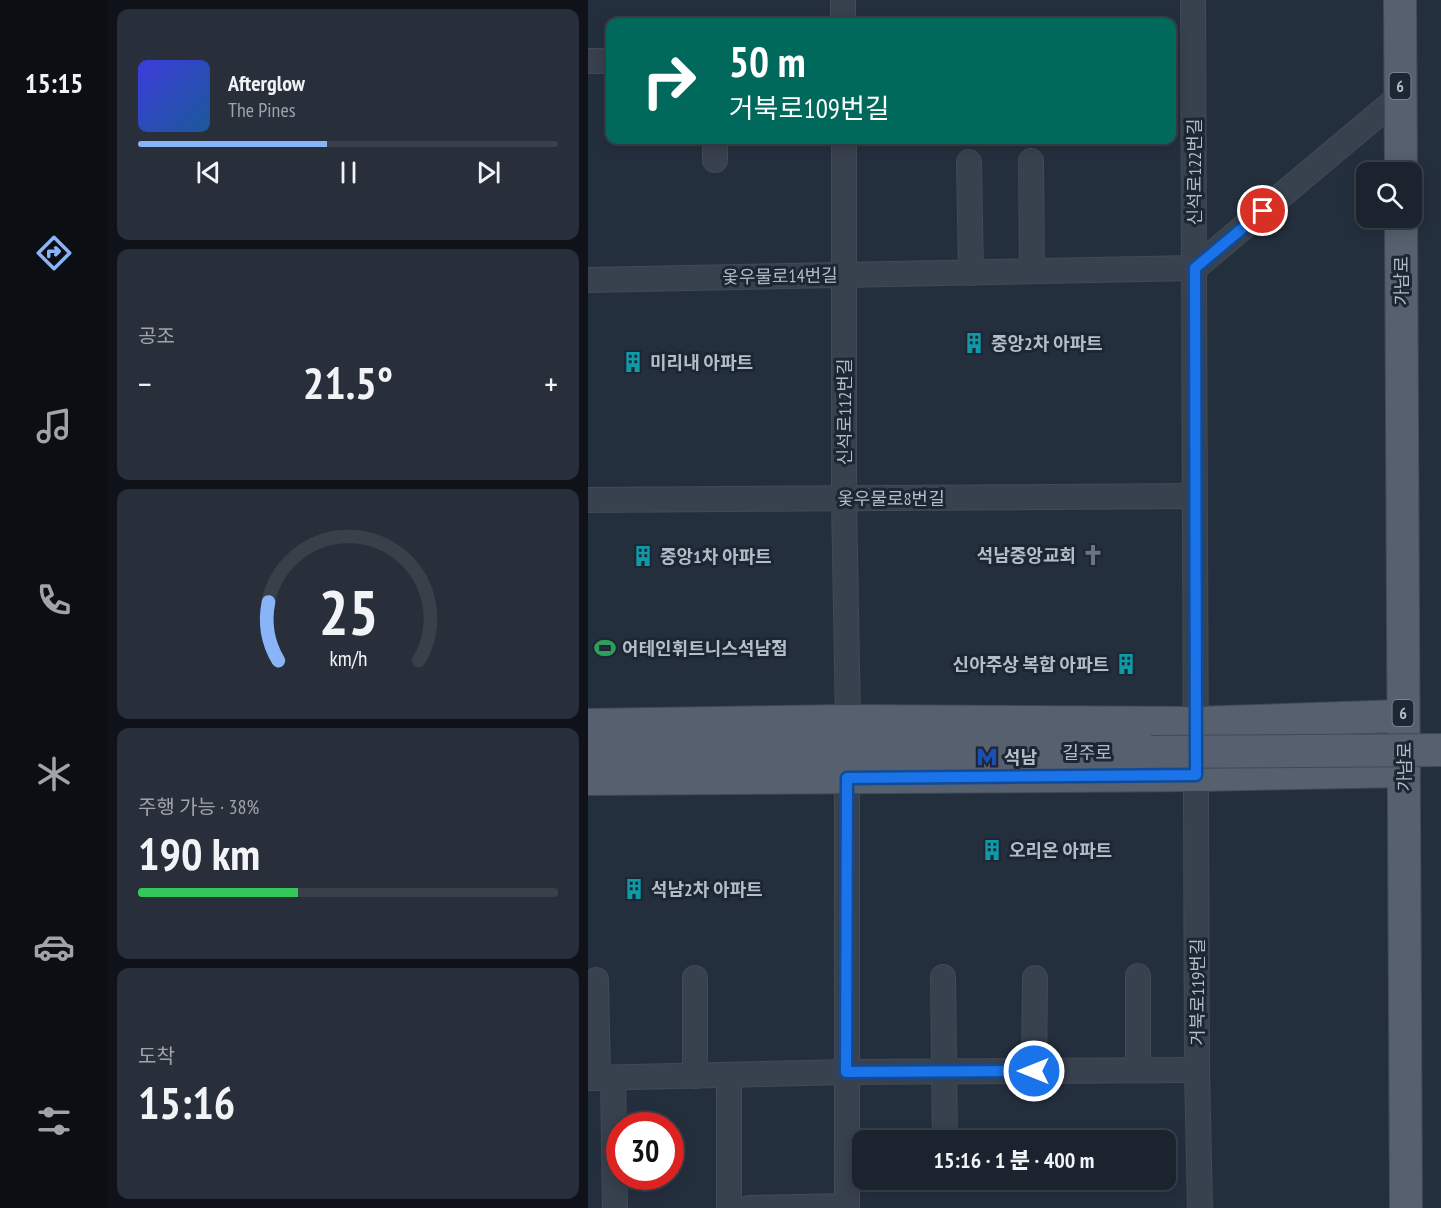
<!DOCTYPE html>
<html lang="ko">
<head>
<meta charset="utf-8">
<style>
  body { margin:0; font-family:"PT Sans Narrow","Noto Sans KR",sans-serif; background:#282f3a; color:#f1f3f6; height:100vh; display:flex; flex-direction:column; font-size:22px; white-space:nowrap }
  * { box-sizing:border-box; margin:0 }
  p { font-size:20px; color:#a0a4aa }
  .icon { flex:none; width:33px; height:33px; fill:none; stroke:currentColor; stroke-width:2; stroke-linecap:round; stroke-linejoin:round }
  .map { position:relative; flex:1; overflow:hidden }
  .sheet { display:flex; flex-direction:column; gap:9px; padding:9px; background:#0f1319; width:480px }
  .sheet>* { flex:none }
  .guide { position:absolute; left:18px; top:18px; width:570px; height:126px; border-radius:12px; box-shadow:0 3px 15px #0003,0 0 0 2px #39404a; background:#00695c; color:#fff; overflow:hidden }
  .fabs { position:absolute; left:768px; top:162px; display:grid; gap:12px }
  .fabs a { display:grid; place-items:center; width:66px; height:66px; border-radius:12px; background:#1b232e; box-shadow:0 3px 15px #0003,0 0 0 2px #39404a; font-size:30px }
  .speed { position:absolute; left:18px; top:1112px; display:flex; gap:12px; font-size:30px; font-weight:700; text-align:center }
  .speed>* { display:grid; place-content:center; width:78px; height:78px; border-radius:50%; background:#1b232e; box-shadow:0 3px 15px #0003,0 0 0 2px #39404a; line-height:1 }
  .speed .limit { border:9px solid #d22; background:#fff; color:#111 }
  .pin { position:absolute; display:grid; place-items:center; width:51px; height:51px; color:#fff; margin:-26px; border:3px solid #fff; border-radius:50%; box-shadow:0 2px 6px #0007 }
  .me { position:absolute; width:66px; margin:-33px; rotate:270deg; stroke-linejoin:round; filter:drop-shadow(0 0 4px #0008) }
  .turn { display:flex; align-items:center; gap:21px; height:126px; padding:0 24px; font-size:27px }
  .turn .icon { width:78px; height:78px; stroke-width:2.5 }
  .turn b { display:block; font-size:42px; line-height:51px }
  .big { font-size:45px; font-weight:800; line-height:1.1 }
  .sheet .card { flex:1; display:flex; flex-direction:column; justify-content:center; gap:9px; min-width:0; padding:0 21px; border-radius:12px; background:#282f3a }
  .sheet .dial { align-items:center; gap:0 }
  .dial svg { height:156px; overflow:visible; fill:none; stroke:#39404a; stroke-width:7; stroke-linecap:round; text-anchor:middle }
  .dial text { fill:#f1f3f6; stroke:none }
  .song { display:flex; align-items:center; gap:18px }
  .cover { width:72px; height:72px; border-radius:9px; background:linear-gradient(135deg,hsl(240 70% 55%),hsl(210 70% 35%)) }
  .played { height:6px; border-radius:3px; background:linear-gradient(90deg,#8ab4f8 45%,#39404a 45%) }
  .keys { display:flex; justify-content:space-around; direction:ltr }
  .heat { display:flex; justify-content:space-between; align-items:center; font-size:33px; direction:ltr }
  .charge { height:9px; border-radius:4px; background:linear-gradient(90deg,#34c759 38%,#39404a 0) }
  .trip { position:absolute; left:264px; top:1130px; width:324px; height:60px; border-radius:12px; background:#1b232e; box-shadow:0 3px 15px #0003,0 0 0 2px #39404a; font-weight:800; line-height:60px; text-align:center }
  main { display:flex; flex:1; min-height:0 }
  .tabs { display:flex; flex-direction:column; width:108px; justify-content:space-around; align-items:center; background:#0b0e12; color:#a0a4aa }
  .tabs .icon { width:42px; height:42px }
  .tabs .selected { color:#8ab4f8 }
  .tabs b { font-size:27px; color:#f1f3f6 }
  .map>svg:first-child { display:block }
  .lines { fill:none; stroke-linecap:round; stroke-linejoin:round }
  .minor-casing { stroke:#414a57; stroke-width:26 }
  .major-casing { stroke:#414a57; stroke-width:34 }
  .minor { stroke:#38414e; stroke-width:24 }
  .major { stroke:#56606e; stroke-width:32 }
  .major-bridge-casing { stroke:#414a57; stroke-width:34; stroke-linecap:butt }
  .major-bridge { stroke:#56606e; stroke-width:32 }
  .route-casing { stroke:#114b97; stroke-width:15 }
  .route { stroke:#1a73e8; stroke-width:10 }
  .labels { text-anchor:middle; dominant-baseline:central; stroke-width:6; stroke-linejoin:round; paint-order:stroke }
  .shield { fill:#1d2633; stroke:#878f9c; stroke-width:1.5 }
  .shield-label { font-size:16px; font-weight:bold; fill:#b4bcc9 }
  .street-label { font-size:18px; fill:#b4bcc9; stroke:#1d2633 }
  .poi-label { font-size:18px; font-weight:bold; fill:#b4bcc9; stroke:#1d2633; text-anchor:start }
</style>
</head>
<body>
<main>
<nav class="tabs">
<b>15:15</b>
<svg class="icon selected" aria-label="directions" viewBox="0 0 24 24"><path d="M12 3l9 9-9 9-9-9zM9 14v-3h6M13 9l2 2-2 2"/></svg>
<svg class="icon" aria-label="music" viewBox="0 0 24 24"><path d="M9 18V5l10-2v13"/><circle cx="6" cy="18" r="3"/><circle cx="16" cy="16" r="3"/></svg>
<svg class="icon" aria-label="phone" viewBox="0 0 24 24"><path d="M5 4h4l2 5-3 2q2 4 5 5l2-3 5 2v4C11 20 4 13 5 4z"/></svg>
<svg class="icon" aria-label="climate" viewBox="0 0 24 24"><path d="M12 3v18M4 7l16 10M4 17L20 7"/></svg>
<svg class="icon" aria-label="car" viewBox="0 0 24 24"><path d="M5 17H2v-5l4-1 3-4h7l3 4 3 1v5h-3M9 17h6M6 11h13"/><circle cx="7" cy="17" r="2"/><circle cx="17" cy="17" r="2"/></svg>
<svg class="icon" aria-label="filters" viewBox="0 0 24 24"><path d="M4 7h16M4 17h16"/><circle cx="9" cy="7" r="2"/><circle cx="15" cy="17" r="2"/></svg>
</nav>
<section class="sheet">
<div class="card">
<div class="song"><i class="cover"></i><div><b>Afterglow</b><p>The Pines</p></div></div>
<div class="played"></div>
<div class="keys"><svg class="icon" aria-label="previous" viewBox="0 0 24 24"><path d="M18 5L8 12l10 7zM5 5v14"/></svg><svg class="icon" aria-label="pause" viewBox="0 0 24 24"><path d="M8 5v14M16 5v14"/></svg><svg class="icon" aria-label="next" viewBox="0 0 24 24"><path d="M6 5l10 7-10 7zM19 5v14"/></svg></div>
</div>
<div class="card"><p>공조</p>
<div class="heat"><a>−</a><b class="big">21.5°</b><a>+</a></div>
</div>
<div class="card dial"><svg viewBox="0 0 100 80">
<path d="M14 69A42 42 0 1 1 86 69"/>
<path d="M14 69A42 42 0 0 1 9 39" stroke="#8ab4f8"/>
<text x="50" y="56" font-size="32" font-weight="700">25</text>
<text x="50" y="72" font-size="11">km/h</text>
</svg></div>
<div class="card"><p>주행 가능 · 38%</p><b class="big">190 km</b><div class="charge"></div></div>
<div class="card"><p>도착</p><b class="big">15:16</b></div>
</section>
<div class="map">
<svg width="853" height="1208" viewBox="0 0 853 1208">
  <rect width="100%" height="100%" fill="#242f3e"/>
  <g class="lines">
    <defs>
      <g id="minor">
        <path d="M255 0V22"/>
        <path d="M605 0 609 1070 612 1208"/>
        <path d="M0 61H22"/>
        <path d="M127 140V160"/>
        <path d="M256 140V498L260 721"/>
        <path d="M443 161 444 271"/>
        <path d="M381 162 383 273"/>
        <path d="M0 280 607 268 812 96"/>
        <path d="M0 500 606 496"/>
        <path d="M355 977 357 1140"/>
        <path d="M107 978V1076"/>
        <path d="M8 980 10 1078"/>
        <path d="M550 1070V976"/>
        <path d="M446 1071 447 978"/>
        <path d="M141 1075V1208"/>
        <path d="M0 1078 258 1072 609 1070"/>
        <path d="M25 1078 27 1208"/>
        <path d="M161 1208 259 1206"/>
        <path d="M259 1208V778"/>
      </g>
      <g id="major">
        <path d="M812 0 813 172"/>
        <path d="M813 218 818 1208"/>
        <path d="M0 725 260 721 607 723 815 716"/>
        <path d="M0 753 563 752"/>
        <path d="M0 779 608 775 816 771"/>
      </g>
    </defs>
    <!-- minor casing -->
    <use href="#minor" class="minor-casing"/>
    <!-- major casing -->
    <use href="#major" class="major-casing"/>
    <!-- minor -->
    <use href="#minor" class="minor"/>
    <!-- major -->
    <use href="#major" class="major"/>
    <defs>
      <path id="major-bridge" d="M563 752 853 750"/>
    </defs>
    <!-- major-bridge casing -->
    <use href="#major-bridge" class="major-bridge-casing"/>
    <!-- major-bridge -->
    <use href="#major-bridge" class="major-bridge"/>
  </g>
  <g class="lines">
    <defs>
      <path id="route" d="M446 1071 258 1072 259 778 608 775 607 268 675 211"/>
    </defs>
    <!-- route casing -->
    <use href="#route" class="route-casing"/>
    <!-- route -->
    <use href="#route" class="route"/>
  </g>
  <!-- icons -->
  <defs>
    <symbol id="building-bare" viewBox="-9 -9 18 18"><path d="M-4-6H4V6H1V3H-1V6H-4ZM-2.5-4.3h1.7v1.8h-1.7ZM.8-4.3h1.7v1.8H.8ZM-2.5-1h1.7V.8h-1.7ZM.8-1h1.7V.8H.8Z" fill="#0f9aa8" stroke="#1d2633" stroke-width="2.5" paint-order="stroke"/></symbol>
    <symbol id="church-bare" viewBox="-9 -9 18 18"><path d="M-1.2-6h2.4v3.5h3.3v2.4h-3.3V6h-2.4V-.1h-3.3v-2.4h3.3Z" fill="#6b7280" stroke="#1d2633" stroke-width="2.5" paint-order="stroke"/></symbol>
    <symbol id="stadium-bare" viewBox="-9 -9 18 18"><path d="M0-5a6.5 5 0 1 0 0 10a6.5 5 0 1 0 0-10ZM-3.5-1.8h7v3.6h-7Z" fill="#2e9e5b" stroke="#1d2633" stroke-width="2.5" paint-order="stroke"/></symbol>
    <symbol id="metro-bare" viewBox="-9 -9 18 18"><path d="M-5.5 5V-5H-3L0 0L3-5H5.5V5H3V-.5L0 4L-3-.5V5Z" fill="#1a4fb4" stroke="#1d2633" stroke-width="2.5" paint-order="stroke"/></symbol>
  </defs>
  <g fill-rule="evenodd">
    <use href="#building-bare" x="371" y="328" width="30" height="30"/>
    <use href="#building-bare" x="30" y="347" width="30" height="30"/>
    <use href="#church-bare" x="490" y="540" width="30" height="30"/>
    <use href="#building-bare" x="40" y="541" width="30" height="30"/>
    <use href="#stadium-bare" x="2" y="633" width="30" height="30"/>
    <use href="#building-bare" x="523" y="649" width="30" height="30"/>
    <use href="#metro-bare" x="384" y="742" width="30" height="30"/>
    <use href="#building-bare" x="389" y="835" width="30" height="30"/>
    <use href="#building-bare" x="31" y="874" width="30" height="30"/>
  </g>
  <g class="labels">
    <!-- shield labels -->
    <g class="shield">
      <rect x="801.5" y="73" width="21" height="26" rx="4.5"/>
      <rect x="804.5" y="700" width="21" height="26" rx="4.5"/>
    </g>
    <g class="shield-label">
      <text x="812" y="86">6</text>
      <text x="815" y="713">6</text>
    </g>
    <!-- street labels -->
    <g class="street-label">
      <text transform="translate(606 172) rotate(-90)">신석로122번길</text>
      <text transform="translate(192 276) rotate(-1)">옻우물로14번길</text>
      <text transform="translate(813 281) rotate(-90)">가남로</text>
      <text transform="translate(256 412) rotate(-90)">신석로112번길</text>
      <text x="303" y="498">옻우물로8번길</text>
      <text x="499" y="752">길주로</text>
      <text transform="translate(816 767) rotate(-90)">가남로</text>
      <text transform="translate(609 992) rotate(-90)">거북로119번길</text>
    </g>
    <!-- poi labels -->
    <g class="poi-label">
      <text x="403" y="343">중앙2차 아파트</text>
      <text x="62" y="362">미리내 아파트</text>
      <text x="488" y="555" text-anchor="end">석남중앙교회</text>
      <text x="72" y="556">중앙1차 아파트</text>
      <text x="34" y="648">어테인휘트니스석남점</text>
      <text x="521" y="664" text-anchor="end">신아주상 복합 아파트</text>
      <text x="416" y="757">석남</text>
      <text x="421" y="850">오리온 아파트</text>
      <text x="63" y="889">석남2차 아파트</text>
    </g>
  </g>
</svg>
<div class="fabs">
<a><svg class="icon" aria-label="search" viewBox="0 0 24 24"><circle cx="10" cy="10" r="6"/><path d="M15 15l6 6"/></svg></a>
</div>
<div class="speed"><div class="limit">30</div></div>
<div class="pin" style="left:675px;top:211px;background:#d93025"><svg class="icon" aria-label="arrive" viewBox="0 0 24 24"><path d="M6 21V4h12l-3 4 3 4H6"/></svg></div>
<svg class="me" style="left:446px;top:1071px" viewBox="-20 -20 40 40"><circle r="17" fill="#1a73e8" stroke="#fff" stroke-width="3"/><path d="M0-11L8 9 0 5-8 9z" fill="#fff"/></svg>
<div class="trip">15:16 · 1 분 · 400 m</div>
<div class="guide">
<div class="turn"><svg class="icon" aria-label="right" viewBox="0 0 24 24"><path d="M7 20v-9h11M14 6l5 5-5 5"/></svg><div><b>50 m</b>거북로109번길</div></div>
</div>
</div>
</main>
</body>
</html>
